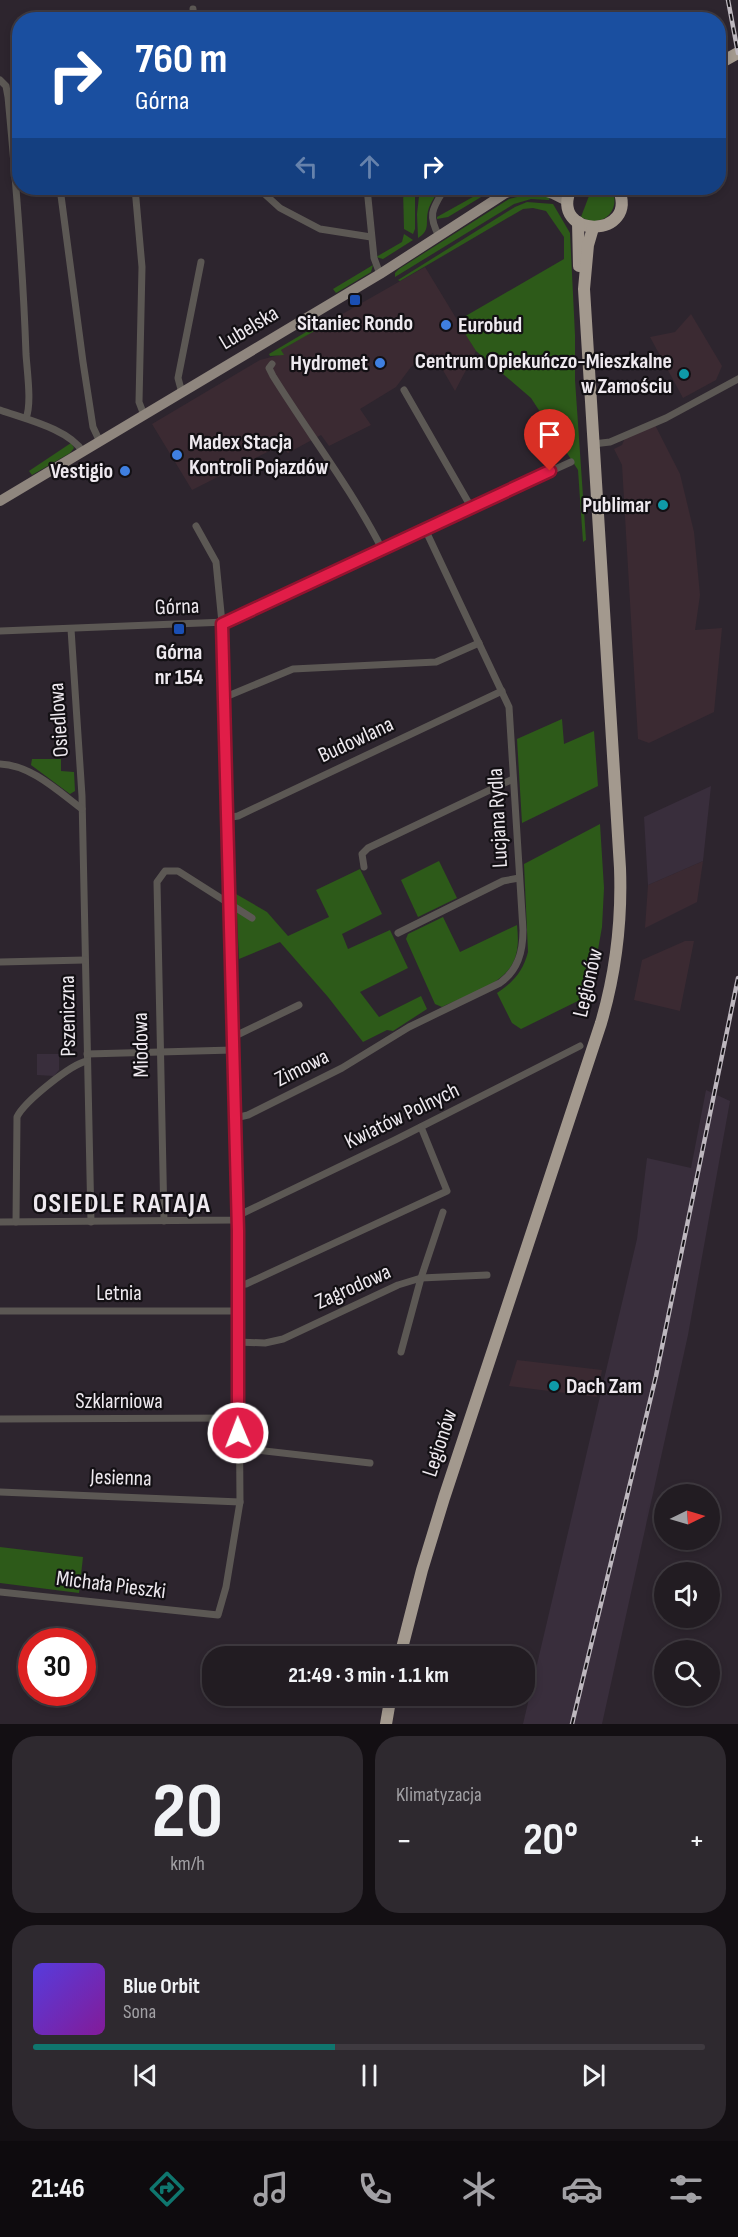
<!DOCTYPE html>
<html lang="pl">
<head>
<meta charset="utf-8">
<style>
  body { margin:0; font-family:"Sofia Sans Condensed",sans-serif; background:#2e292f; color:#f1f3f6; height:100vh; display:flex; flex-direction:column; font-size:22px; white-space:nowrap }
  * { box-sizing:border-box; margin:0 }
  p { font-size:20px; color:#a2a1a5 }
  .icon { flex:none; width:33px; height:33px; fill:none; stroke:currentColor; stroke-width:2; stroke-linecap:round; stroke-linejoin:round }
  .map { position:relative; height:1724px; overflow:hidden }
  .panel { display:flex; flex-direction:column; gap:12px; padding:12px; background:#130f13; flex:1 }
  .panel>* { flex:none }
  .top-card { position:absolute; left:12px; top:12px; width:714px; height:183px; border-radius:24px; box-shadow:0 3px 9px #0003,0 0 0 2px #3f3a40; background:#1a4fa0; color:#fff; overflow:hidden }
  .needle { width:39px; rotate:85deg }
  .controls { position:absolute; left:654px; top:1484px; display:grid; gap:12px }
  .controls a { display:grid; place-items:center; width:66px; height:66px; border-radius:50%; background:#221c22; box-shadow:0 3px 9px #0003,0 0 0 2px #3f3a40; font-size:30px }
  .speed { position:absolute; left:18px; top:1628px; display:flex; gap:12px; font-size:30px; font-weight:700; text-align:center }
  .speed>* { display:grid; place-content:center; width:78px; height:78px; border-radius:50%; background:#221c22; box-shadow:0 3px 9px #0003,0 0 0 2px #3f3a40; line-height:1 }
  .speed .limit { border:9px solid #d22; background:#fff; color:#111 }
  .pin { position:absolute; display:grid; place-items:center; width:51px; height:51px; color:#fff; margin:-62px -26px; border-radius:50% 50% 50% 0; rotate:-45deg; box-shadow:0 0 6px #0007 }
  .pin .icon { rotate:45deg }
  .me { position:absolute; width:66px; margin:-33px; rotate:359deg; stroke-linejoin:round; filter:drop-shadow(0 0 4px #0008) }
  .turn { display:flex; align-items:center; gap:21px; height:126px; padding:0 24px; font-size:27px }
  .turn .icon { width:78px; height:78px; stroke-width:2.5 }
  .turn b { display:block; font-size:42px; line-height:51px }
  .lanes { display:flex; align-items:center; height:57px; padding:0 24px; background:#0003; justify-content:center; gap:30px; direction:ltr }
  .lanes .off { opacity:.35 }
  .big { font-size:45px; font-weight:700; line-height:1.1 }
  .panel .tile { flex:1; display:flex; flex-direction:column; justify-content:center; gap:9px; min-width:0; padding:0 21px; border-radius:24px; background:#2e292f }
  .panel .dial { align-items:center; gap:0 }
  .dial b { font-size:78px; line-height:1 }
  .song { display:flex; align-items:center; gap:18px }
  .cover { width:72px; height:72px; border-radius:9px; background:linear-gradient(135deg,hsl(250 70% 55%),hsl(290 70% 35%)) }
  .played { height:6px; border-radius:3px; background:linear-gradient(90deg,#0f766e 45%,#3f3a40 45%) }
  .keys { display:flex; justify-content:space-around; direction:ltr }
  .heat { display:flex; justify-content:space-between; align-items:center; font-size:33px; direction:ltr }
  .panel .tiles { flex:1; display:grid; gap:12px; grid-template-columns:1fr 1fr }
  .tile:last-child { grid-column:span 2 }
  .trip { position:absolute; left:202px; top:1646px; width:333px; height:60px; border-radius:24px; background:#221c22; box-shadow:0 3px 9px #0003,0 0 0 2px #3f3a40; font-weight:700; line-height:60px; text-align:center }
  .menu { display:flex; height:96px; justify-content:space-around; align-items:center; background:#0e0b0e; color:#a2a1a5 }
  .menu .icon { width:42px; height:42px }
  .menu .active { color:#0f766e }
  .menu b { font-size:27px; color:#f1f3f6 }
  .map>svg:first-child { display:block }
  .commercial { fill:#3b2a32 }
  .built { fill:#392e3c }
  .green { fill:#2d5a19 }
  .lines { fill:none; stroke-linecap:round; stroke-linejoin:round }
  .street { stroke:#5c5854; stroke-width:7 }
  .primary { stroke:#8f867e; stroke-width:10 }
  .highway { stroke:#a3998e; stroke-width:12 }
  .rail-casing { stroke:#bdb7be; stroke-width:4.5 }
  .rail { stroke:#131014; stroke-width:2; stroke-dasharray:7; stroke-linecap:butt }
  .route-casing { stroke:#92132f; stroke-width:15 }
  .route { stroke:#e11d48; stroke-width:10 }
  .transit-dot { fill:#1a4fb4; stroke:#131014; stroke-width:2 }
  .shop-dot { fill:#3f7fe0; stroke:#131014; stroke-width:2 }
  .culture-dot { fill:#0f9aa8; stroke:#131014; stroke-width:2 }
  .labels { text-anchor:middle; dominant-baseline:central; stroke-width:4.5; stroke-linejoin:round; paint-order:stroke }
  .poi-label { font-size:22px; font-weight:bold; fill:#eee9ef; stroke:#131014; text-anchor:end }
  .street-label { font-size:22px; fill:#eee9ef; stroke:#131014 }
  .district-label { font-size:28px; font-weight:bold; letter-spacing:1.5px; fill:#eee9ef; stroke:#131014 }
</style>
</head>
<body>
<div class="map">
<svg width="738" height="1724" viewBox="0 0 738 1724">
  <rect width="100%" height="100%" fill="#2d252e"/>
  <!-- commercial -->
  <g class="commercial">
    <path d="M425 267 476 351 455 391 433 353 411 367 396 387 360 409 371 425 329 446 321 435 288 453 279 446 192 490 152 424 260 360 283 354 281 350 325 324 328 328 330 321Z"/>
    <path d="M691 314 722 366 716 380 683 398 650 337 675 332Z"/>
    <path d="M655 425 680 474 694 532 700 595 695 630 722 628 714 712 649 743 638 739 622 465 614 449 622 445 625 438Z"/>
    <path d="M703 861 697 902 645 928 648 885Z"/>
    <path d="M685 941H694L680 1011 634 1000 642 960Z"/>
    <path d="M517 1360 602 1370 597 1397 509 1386Z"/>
  </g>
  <!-- built -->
  <g class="built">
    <path d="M711 786 703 861 648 885 644 817Z"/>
    <path d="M37 1054H59V1070L54 1076 37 1075Z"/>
    <path d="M706 1090 730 1101 688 1335 602 1724H523L637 1239 647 1158 691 1168Z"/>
  </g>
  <!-- green -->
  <g class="green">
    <path d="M403 188H415V229L413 234 404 229Z"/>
    <path d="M420 188H440C436 195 430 203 428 211 425 223 431 230 418 238L417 214Z"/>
    <path d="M489 188H496L448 217 437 219V217Z"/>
    <path d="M592 188H611C623 209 602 230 581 217Z"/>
    <path d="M529 194 550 196 549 200 531 199 514 204 395 277V273L399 269 509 199Z"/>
    <path d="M527 202 553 204 570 233 575 335V380L586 540 583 542 578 470 531 398 476 351 457 321 564 259V237L546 211 533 208 523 209 400 281 398 280 515 207Z"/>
    <path d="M404 234 413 240 383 259 376 257 402 242Z"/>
    <path d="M373 265 371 272 336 293 333 289Z"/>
    <path d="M328 319 330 321 328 328 325 325 281 350 284 355 270 356 269 354Z"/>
    <path d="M71 443 74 448 70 453 32 475 29 471Z"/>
    <path d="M562 719 564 744 594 731 598 786 522 823 517 739Z"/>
    <path d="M32 759H61V771L74 772 75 791 70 794 31 765Z"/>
    <path d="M600 824 604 888 602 927 590 995 521 1029 512 1023 497 993C514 982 523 971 528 952L524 864Z"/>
    <path d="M439 861 457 898 418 917 401 880Z"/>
    <path d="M360 869 382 914 342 934 348 949 390 930 408 968 360 992 379 1017 421 996 427 1009 393 1031 387 1030 363 1042 328 997 280 942 239 959 236 894 267 912 288 936 329 917 316 890Z"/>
    <path d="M443 917 460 952 517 925C518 936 519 947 515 958 506 985 466 995 442 1007L435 1004 406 939 408 934Z"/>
    <path d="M0 1547 83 1557 79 1593 0 1583Z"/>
  </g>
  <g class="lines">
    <!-- street -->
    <g class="street">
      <path d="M193 9 194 20"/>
      <path d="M718 54 719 56"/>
      <path d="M0 80 6 86 8 97C16 182 23 268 26 354 27 371 32 404 26 418"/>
      <path d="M60 188 83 362 93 427 100 442"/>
      <path d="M135 188 142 267 139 402 144 415"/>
      <path d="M258 188 280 208 320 229 371 237"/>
      <path d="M367 188 374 258 380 274"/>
      <path d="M439 236C427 214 433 208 445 188"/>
      <path d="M272 364 269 368 273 376C309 434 351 488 382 549"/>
      <path d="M404 390 471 507"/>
      <path d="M182 393 178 378 201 262"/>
      <path d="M0 410C25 419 69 429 83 452"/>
      <path d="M593 444 610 442 666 418 738 379"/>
      <path d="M71 629 82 796 91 1222"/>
      <path d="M0 631 226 622 471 507 571 462"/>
      <path d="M223 698 293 669 436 662 479 643"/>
      <path d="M0 764C31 765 58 791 82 809"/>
      <path d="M226 818 238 816 502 691"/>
      <path d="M364 867 362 854 368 848 513 779"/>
      <path d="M398 933 503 881 519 878"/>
      <path d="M0 962 85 960"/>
      <path d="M233 1037 299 1005"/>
      <path d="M87 1054 233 1050"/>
      <path d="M235 1118 248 1115 342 1068 409 1027 500 983C518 970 523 952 523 930L509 707 425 529"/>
      <path d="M164 1221 157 882 165 871H178L252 918"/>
      <path d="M0 1222 233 1220 237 1216 395 1140 580 1046"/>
      <path d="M16 1222 17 1117C24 1102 71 1064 87 1061"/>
      <path d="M238 1285 246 1284 447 1191 421 1127"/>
      <path d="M0 1311H238"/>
      <path d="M237 1342 265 1343 283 1339 398 1285 421 1278 487 1275"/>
      <path d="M401 1352 421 1278 443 1212"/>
      <path d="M0 1419 238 1418"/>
      <path d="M239 1448 370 1463"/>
      <path d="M0 1492 240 1502"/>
      <path d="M0 1592 218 1615 226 1587 240 1502 238 1235 222 623 216 562 196 526"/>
    </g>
    <!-- primary -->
    <g class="primary">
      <path d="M534 188 553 194 567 201"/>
      <path d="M0 501 380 274 504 194 518 188"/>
    </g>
    <!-- highway -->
    <g class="highway">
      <path d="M718 64 738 53"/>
      <path d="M571 188C548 240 641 239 618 188"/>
      <path d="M578 222 579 266"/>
      <path d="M400 1656 422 1570 444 1498 601 1023C616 972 622 922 620 868L584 289 588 245 593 228"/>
      <path d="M386 1724 391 1695"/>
    </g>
    <defs>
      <g id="rail">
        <path d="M728 0 738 53"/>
        <path d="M572 1724 656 1376 738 978"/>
      </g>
    </defs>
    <!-- rail casing -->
    <use href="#rail" class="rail-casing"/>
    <!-- rail -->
    <use href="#rail" class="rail"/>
  </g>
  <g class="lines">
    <defs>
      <path id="route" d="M238 1433V1231L222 624 550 471"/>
    </defs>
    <!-- route casing -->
    <use href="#route" class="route-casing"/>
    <!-- route -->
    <use href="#route" class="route"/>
  </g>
  <!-- markers -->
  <g class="transit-dot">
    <rect x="349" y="294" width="12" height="12" rx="3"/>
    <rect x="173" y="623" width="12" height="12" rx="3"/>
  </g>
  <g class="shop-dot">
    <circle cx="446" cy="325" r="6"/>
    <circle cx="380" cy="363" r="6"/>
    <circle cx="177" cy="455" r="6"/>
    <circle cx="125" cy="471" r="6"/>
  </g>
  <g class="culture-dot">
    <circle cx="684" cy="374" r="6"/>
    <circle cx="663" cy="505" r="6"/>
    <circle cx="554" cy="1386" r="6"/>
  </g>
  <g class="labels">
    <!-- poi labels -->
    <g class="poi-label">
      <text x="355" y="323" text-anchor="middle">Sitaniec Rondo</text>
      <text x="458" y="325" text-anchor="start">Eurobud</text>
      <text x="672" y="361">Centrum Opiekuńczo-Mieszkalne<tspan x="672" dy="25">w Zamościu</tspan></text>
      <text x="368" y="363">Hydromet</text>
      <text x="189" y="442" text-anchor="start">Madex Stacja<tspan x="189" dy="25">Kontroli Pojazdów</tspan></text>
      <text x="113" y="471">Vestigio</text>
      <text x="651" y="505">Publimar</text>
      <text x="179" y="652" text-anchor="middle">Górna<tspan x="179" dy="25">nr 154</tspan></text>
      <text x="566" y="1386" text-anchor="start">Dach Zam</text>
    </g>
    <!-- street labels -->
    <g class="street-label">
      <text transform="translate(249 328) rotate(-31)">Lubelska</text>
      <text transform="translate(177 607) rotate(-2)">Górna</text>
      <text transform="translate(59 720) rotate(-94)">Osiedlowa</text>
      <text transform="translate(356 740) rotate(-25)">Budowlana</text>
      <text transform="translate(498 818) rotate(-93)">Lucjana Rydla</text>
      <text transform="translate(588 983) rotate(-77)">Legionów</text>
      <text transform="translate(68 1016) rotate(-91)">Pszeniczna</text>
      <text transform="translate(141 1045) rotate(-91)">Miodowa</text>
      <text transform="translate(302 1068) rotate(-27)">Zimowa</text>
      <text transform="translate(402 1116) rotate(-26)">Kwiatów Polnych</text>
      <text transform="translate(353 1287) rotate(-24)">Zagrodowa</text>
      <text x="119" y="1293">Letnia</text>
      <text x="119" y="1401">Szklarniowa</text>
      <text transform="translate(440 1443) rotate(-72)">Legionów</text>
      <text transform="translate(121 1478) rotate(2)">Jesienna</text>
      <text transform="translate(111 1585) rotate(7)">Michała Pieszki</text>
    </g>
    <!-- district labels -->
    <g class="district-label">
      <text x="122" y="1203">OSIEDLE RATAJA</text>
    </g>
  </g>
</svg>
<div class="controls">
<a><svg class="needle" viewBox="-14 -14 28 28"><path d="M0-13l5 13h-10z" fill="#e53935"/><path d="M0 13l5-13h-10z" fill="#a2a1a5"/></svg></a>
<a><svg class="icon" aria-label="sound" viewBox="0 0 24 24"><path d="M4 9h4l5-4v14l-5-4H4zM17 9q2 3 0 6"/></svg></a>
<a><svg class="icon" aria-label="search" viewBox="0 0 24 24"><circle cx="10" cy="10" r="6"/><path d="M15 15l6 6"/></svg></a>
</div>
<div class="speed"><div class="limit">30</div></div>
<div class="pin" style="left:550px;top:471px;background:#d93025"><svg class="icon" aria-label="arrive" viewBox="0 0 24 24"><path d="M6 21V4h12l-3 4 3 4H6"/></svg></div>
<svg class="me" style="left:238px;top:1433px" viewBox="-20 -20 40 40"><circle r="17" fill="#e11d48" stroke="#fff" stroke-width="3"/><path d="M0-11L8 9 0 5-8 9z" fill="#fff"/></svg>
<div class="trip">21:49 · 3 min · 1.1 km</div>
<div class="top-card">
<div class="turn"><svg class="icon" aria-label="right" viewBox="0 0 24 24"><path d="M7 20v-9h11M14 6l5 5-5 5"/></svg><div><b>760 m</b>Górna</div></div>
<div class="lanes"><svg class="icon off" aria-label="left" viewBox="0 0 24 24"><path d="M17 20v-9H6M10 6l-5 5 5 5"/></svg><svg class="icon off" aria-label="ahead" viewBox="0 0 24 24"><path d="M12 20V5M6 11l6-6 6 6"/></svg><svg class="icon" aria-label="right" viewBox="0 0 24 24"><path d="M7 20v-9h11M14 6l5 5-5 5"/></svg></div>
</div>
</div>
<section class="panel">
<div class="tiles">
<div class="tile dial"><b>20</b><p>km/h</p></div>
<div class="tile"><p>Klimatyzacja</p>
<div class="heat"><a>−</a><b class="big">20°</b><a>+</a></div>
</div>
<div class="tile">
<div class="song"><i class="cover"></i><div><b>Blue Orbit</b><p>Sona</p></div></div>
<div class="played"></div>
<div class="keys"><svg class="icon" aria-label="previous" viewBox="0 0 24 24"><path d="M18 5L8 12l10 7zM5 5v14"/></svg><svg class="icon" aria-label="pause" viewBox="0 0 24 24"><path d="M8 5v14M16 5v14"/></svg><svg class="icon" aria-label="next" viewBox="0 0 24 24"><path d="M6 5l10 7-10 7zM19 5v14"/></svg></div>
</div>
</div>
</section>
<nav class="menu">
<b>21:46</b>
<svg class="icon active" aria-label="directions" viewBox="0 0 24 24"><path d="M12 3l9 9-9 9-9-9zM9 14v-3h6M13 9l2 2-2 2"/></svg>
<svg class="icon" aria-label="music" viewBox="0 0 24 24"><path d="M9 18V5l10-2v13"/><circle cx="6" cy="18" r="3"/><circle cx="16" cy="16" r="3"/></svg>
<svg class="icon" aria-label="phone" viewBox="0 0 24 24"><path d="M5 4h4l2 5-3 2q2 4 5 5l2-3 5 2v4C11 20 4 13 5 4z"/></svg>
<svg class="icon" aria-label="climate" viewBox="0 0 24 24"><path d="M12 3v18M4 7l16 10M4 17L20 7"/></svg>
<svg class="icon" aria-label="car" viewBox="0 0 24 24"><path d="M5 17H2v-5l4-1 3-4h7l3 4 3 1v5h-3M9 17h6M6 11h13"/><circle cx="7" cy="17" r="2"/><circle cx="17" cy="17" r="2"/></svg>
<svg class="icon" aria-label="filters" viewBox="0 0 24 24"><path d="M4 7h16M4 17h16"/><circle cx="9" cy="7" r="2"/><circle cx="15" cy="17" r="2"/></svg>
</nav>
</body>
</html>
